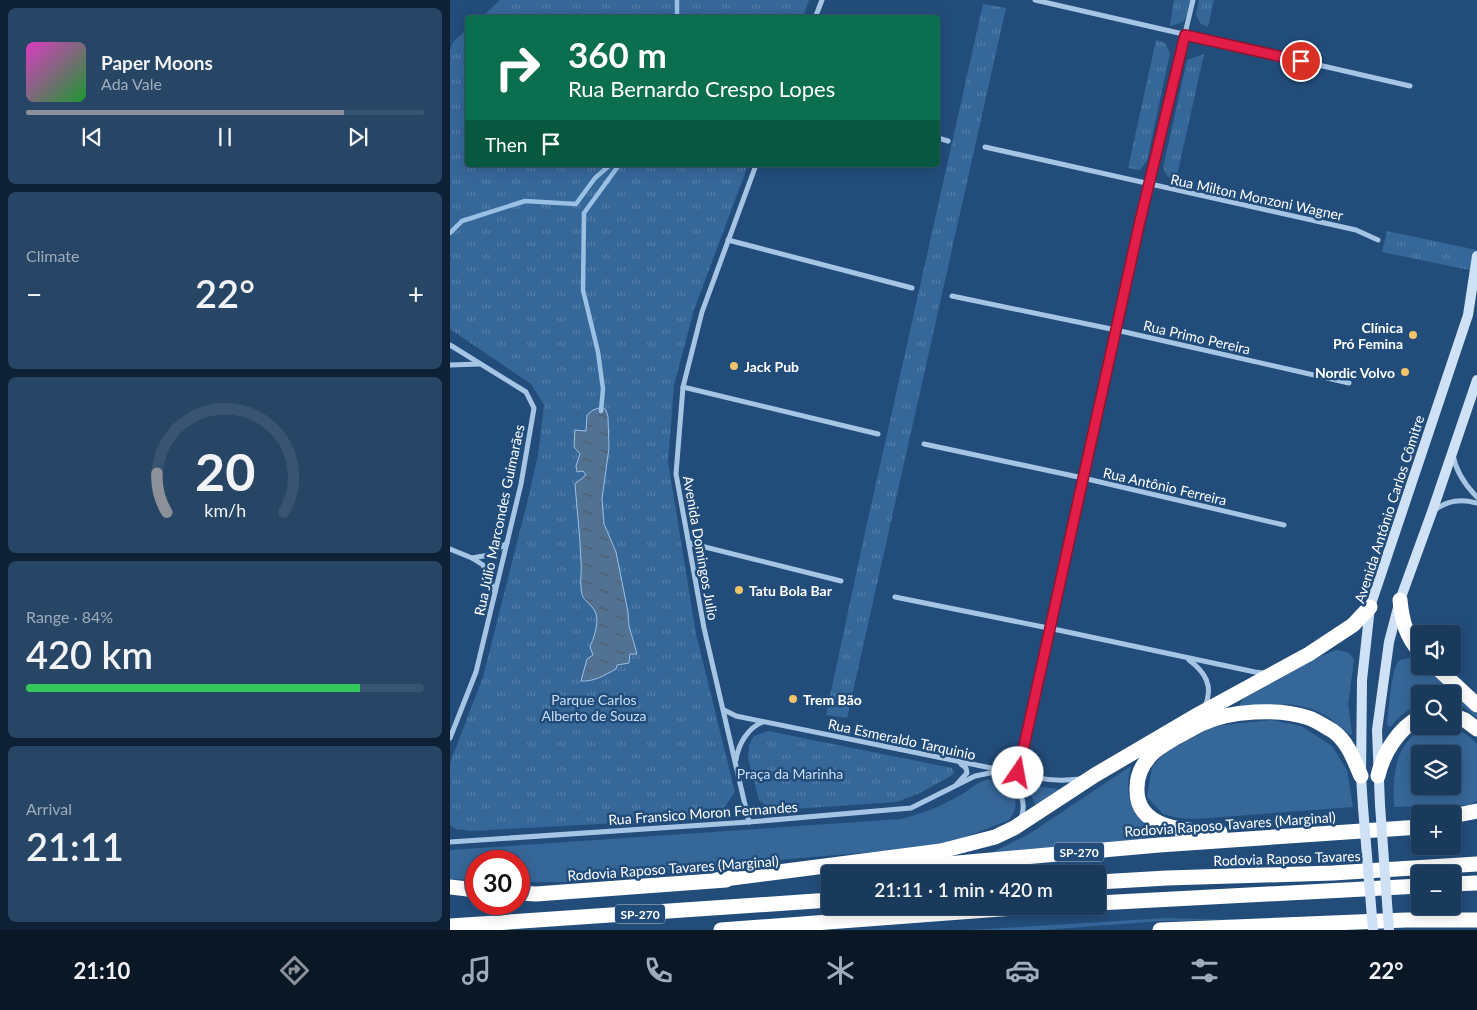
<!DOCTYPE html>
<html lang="en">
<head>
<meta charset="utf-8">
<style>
  body { margin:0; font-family:Lato,sans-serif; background:#274565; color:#f1f3f6; height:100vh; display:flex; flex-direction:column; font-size:19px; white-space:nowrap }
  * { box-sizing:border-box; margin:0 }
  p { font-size:16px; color:#9fadbb }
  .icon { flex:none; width:28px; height:28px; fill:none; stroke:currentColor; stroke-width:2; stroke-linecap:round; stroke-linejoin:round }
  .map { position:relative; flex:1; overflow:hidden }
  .side { display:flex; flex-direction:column; gap:8px; padding:8px; background:#0e2033; width:450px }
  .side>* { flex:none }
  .banner { position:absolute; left:15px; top:15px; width:475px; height:152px; border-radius:5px; box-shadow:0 2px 12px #0003,0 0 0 1px #385472; background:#0b6e4f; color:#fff; overflow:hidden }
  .controls { position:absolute; left:961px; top:625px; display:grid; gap:10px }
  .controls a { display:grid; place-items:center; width:50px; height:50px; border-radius:5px; background:#1a3a5c; box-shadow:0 2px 12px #0003,0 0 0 1px #385472; font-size:25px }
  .speed { position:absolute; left:15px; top:850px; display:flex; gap:10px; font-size:25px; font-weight:700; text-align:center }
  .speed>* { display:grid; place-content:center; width:65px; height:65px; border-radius:50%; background:#1a3a5c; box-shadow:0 2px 12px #0003,0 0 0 1px #385472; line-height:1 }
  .speed .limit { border:8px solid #d22; background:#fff; color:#111 }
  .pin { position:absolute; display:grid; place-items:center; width:42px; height:42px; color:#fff; margin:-21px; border:2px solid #fff; border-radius:50%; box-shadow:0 1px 5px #0007 }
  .me { position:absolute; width:55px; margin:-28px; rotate:12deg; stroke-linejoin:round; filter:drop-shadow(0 0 4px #0008) }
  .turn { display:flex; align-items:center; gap:18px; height:105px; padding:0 20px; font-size:22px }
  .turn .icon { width:65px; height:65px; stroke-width:2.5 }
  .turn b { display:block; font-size:35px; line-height:42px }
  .then { display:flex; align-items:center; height:48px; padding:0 20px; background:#0003; gap:10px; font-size:19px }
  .big { font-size:38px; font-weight:600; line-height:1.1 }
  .side .tile { flex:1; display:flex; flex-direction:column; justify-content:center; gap:8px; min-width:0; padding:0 18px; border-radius:8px; background:#274565 }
  .side .dial { align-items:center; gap:0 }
  .dial svg { height:130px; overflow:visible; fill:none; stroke:#385472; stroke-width:7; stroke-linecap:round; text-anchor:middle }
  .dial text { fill:#f1f3f6; stroke:none }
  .song { display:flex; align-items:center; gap:15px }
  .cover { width:60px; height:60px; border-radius:8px; background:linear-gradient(135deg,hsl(310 70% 55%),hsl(130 70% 35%)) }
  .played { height:5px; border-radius:2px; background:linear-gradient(90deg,#8c9099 80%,#385472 80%) }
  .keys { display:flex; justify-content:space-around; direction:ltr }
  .heat { display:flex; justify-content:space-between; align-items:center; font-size:28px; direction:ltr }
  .charge { height:8px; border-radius:4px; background:linear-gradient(90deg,#34c759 84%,#385472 0) }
  .trip { position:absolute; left:371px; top:865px; width:285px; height:50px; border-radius:5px; background:#1a3a5c; box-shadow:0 2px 12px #0003,0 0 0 1px #385472; font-weight:600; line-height:50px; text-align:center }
  .tab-bar { display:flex; height:80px; justify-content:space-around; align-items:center; background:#0a1725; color:#9fadbb }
  .tab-bar .icon { width:35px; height:35px }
  .tab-bar .current { color:#8c9099 }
  .tab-bar b { font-size:22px; color:#f1f3f6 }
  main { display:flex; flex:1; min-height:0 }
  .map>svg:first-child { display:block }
  .grass { fill:#366799; fill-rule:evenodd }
  .park { fill:url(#park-tufts) }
  .water { fill:url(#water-ripples); stroke:#9ac0e6 }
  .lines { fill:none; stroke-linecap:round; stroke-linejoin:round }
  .stream { stroke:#9ac0e6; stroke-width:4.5 }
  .street { stroke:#a6c5e5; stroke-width:5 }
  .secondary { stroke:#cfe1f5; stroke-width:10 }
  .highway { stroke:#fff; stroke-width:15 }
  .secondary-bridge { stroke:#cfe1f5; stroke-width:10 }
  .route-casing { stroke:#92132f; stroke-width:12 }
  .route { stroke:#e11d48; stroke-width:9 }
  .poi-dot { fill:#f1c468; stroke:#224d7b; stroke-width:2 }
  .labels { text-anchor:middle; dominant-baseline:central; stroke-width:5; stroke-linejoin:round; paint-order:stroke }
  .shield { fill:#224d7b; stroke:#bdcad7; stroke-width:1 }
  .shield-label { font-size:12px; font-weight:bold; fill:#fff }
  .street-label { font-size:14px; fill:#fff; stroke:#224d7b }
  .poi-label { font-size:14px; font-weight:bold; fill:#fff; stroke:#224d7b; text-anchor:start }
  .park-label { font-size:14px; fill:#c9def4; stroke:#224d7b }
</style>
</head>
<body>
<main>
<section class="side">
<div class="tile">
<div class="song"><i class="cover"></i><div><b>Paper Moons</b><p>Ada Vale</p></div></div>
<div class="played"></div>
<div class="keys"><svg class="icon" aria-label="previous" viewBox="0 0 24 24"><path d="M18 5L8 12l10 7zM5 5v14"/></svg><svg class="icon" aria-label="pause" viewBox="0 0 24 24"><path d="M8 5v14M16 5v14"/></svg><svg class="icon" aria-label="next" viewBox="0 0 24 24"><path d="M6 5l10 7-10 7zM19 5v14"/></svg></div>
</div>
<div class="tile"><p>Climate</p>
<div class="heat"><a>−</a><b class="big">22°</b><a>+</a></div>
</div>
<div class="tile dial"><svg viewBox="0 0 100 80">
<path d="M14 69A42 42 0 1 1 86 69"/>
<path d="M14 69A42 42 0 0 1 8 45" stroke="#8c9099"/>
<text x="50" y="56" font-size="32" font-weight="700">20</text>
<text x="50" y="72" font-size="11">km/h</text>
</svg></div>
<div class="tile"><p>Range · 84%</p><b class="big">420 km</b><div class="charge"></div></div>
<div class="tile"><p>Arrival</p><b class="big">21:11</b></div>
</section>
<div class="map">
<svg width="1027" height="930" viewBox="0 0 1027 930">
  <defs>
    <pattern id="park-tufts" width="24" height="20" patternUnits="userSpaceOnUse" patternTransform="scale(1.25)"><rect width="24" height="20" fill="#366799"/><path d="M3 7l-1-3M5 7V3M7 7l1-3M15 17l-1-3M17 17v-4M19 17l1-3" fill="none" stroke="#547ea8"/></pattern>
    <pattern id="water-ripples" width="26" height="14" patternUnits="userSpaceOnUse" patternTransform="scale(1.25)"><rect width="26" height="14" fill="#527294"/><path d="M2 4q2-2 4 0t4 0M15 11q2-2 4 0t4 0" fill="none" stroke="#4e5b69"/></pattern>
  </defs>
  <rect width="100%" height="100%" fill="#224d7b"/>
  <!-- grass -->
  <g class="grass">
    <path d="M886 650C895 651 901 652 904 661L898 704 902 734 901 735C892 730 885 721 876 716 849 699 816 704 787 709L793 699 869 657Z"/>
    <path d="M959 658 970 663V666H974L1027 713V718L1015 708 1003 703 1002 694H970V704C959 709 948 716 941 727L938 726 937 723C939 710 941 672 948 662 951 659 955 659 959 658Z"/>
    <path d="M822 720 851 726 882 746 897 770 903 807 746 819 728 818 713 814 697 797 702 767 715 753 763 726Z"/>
    <path d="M982 726C998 726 1017 731 1027 744V801L1019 805 944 807C942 776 945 736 982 726ZM970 754H1002V786H970Z"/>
    <path d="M681 766C676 789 676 801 692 819 696 824 702 828 704 835L702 838 541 853 579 834Z"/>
    <path d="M538 779C560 784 575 798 559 820L503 842 458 849 198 871 116 882H69V861H26V880L0 879V850L451 819C474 813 487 808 507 797 519 791 525 783 538 779Z"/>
    <path d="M580 785 607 789 611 791 586 807 578 787Z"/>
    <path d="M717 918 786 920 712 921 592 930H520Z"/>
  </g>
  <!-- park -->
  <g class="park">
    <path d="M50 0H359L353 17H32Z"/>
    <path d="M724 0H741L739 13 733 22 720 26Z"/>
    <path d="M749 0H764L758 27 751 24 746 15Z"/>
    <path d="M533 4 556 8 397 718 376 715 414 537Z"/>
    <path d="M17 29 18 165H298L244 310 224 385 218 462 246 634 285 792 274 808 258 818 21 831 5 829 0 825V763L33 677 79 495 88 455 94 405 81 384 0 329V50L3 42Z"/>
    <path d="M706 40 715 43 720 53 697 161 690 170 678 168Z"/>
    <path d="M754 54 726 180 718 177 713 168 737 60Z"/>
    <path d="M937 231 1027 250 1024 271 932 252Z"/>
    <path d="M318 731 502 768 504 773 501 776 468 794 446 802 328 810 319 808 309 800 298 758 299 745 304 736Z"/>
  </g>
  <!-- water -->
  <path class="water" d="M152 407 156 410 158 417 159 448 152 499 154 524 166 552 178 612 179 626 187 654H180L179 663 167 665 166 669C155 675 144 682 131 681L137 659 143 655 140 647C144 637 152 617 142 607 136 599 132 601 131 588 130 579 132 570 131 561 130 536 127 510 125 484L136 475 133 471 127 472 126 466 130 454 124 447 125 430 136 431 137 415 143 410Z"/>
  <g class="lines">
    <!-- stream -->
    <g class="stream">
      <path d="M227 0V18"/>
      <path d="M0 233 12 221 75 201 126 204 145 178 160 165"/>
      <path d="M151 411 153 389 148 352 133 290 134 213 169 165"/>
    </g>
    <!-- street -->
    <g class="street">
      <path d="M585 0 960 86"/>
      <path d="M365 18 372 0"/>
      <path d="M488 138 498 141"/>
      <path d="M535 147 906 230 928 240"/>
      <path d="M278 240 462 288"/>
      <path d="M502 296 666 330 899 383"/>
      <path d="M0 345 76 392 84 408 71 484 26 672 0 738"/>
      <path d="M0 365 30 364"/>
      <path d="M233 387 428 434"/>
      <path d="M474 444 633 478 834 525"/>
      <path d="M1003 455C1006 472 1015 485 1027 497"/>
      <path d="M985 510C998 500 1011 499 1027 503"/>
      <path d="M239 543 391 581"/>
      <path d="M0 549 22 558 33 565 45 592"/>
      <path d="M22 558 39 555 57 543"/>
      <path d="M445 597 608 630 805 672 814 673"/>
      <path d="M739 660C755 672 764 686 755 706"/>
      <path d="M274 710 286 716 551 770"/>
      <path d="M286 760C288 745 298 727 313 722"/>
      <path d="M567 773C590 779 605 782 630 779"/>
      <path d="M507 784 517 773 516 768 511 764"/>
      <path d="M571 818C577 803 569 794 567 780L699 185 743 0"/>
      <path d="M299 822 254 628 226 474 233 387 252 312 306 165"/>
      <path d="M0 842 299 822 461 808 525 776 545 772 569 773"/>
    </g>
    <!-- secondary -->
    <g class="secondary">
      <path d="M930 805 927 730 939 642 950 600 982 512 1027 380"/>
      <path d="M913 807 911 776 912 680 920 607 1018 315 1027 256"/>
    </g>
    <!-- highway -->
    <g class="highway">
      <path d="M950 600C952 621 956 636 970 652"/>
      <path d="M985 666 1027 705"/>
      <path d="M1002 715 1015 720 1027 729"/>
      <path d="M928 776C933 753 949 728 970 717"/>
      <path d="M1002 816 1027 811"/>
      <path d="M770 832C740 831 685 831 687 788 687 775 693 763 702 754 709 747 719 742 727 737 735 733 743 728 751 724 780 710 829 708 859 718 867 721 876 727 883 731 898 742 904 760 911 776"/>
      <path d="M397 873 709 845 970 827"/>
      <path d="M266 880 491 851 545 837 564 828 645 775 749 714 859 654 903 625 920 607"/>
      <path d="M648 882 717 878 883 873 1027 864"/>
      <path d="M1002 884 1027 883"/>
      <path d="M0 887 26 890"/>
      <path d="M69 893 86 894 276 880"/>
      <path d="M648 903 970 886"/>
      <path d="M0 926 380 900"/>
      <path d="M271 930 591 906"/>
      <path d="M710 930 956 920H1027"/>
    </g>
    <!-- secondary-bridge -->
    <g class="secondary-bridge">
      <path d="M930 805 939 930"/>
      <path d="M913 807 923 930"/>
    </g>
  </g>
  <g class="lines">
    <defs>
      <path id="route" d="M568 773 690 221 735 35 851 61"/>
    </defs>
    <!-- route casing -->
    <use href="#route" class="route-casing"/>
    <!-- route -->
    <use href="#route" class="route"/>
  </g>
  <!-- markers -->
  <g class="poi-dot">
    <circle cx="963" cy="335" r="5"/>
    <circle cx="284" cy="366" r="5"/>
    <circle cx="955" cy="372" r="5"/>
    <circle cx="289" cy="590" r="5"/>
    <circle cx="343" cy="699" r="5"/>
  </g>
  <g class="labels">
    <!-- shield labels -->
    <g class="shield">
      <rect x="604" y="842.5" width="50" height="19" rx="4"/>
      <rect x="165" y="904.5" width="50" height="19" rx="4"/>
    </g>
    <g class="shield-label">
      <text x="629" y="852">SP-270</text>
      <text x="190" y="914">SP-270</text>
    </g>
    <!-- street labels -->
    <g class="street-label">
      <text transform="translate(807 197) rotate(12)">Rua Milton Monzoni Wagner</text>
      <text transform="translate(747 337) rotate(13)">Rua Primo Pereira</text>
      <text transform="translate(715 486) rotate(13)">Rua Antônio Ferreira</text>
      <text transform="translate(939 509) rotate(-72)">Avenida Antônio Carlos Cômitre</text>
      <text transform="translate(49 520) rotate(-78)">Rua Júlio Marcondes Guimarães</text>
      <text transform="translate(251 548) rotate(80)">Avenida Domingos Julio</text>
      <text transform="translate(452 739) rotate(12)">Rua Esmeraldo Tarquinio</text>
      <text transform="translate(253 813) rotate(-4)">Rua Fransico Moron Fernandes</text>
      <text transform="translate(780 824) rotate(-4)">Rodovia Raposo Tavares (Marginal)</text>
      <text transform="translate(837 858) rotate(-2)">Rodovia Raposo Tavares</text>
      <text transform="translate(223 868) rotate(-4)">Rodovia Raposo Tavares (Marginal)</text>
    </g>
    <!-- poi labels -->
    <g class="poi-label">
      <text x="953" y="327" text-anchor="end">Clínica<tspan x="953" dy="16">Pró Femina</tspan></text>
      <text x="294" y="366">Jack Pub</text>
      <text x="945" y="372" text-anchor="end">Nordic Volvo</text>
      <text x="299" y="590">Tatu Bola Bar</text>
      <text x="353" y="699">Trem Bão</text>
    </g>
    <!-- park labels -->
    <g class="park-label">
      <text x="144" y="699">Parque Carlos<tspan x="144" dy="16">Alberto de Souza</tspan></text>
      <text x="340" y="773">Praça da Marinha</text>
    </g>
  </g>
</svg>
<div class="controls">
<a><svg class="icon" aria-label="sound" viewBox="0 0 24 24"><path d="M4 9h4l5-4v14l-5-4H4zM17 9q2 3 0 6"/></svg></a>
<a><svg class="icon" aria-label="search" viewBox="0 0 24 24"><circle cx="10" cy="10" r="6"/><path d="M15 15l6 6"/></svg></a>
<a><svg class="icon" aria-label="layers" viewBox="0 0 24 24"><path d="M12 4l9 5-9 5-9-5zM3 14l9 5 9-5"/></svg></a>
<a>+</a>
<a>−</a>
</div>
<div class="speed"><div class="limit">30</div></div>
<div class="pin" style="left:851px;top:61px;background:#d93025"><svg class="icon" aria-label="arrive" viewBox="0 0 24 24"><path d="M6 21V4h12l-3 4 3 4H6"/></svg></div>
<svg class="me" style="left:568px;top:773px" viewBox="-20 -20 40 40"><circle r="19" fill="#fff"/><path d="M0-13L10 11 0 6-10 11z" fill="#e11d48"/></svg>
<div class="trip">21:11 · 1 min · 420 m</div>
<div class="banner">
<div class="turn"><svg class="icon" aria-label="right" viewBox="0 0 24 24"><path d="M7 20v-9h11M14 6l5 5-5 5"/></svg><div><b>360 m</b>Rua Bernardo Crespo Lopes</div></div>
<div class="then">Then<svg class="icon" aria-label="arrive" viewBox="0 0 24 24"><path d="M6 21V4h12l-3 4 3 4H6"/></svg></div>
</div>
</div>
</main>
<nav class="tab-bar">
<b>21:10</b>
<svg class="icon current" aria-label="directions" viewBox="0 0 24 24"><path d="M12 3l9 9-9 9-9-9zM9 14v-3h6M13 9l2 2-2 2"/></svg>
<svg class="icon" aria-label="music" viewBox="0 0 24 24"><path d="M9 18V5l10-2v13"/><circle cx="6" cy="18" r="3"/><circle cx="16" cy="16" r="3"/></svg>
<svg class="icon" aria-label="phone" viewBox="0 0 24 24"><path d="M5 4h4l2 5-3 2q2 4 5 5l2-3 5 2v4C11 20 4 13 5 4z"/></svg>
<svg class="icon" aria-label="climate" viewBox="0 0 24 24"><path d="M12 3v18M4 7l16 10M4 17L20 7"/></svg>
<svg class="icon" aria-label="car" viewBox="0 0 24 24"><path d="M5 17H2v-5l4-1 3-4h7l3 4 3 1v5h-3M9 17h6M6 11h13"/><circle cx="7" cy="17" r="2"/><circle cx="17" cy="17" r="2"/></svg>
<svg class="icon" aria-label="filters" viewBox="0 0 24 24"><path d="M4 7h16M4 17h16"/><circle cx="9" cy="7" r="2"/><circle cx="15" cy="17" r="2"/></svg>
<b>22°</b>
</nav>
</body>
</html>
